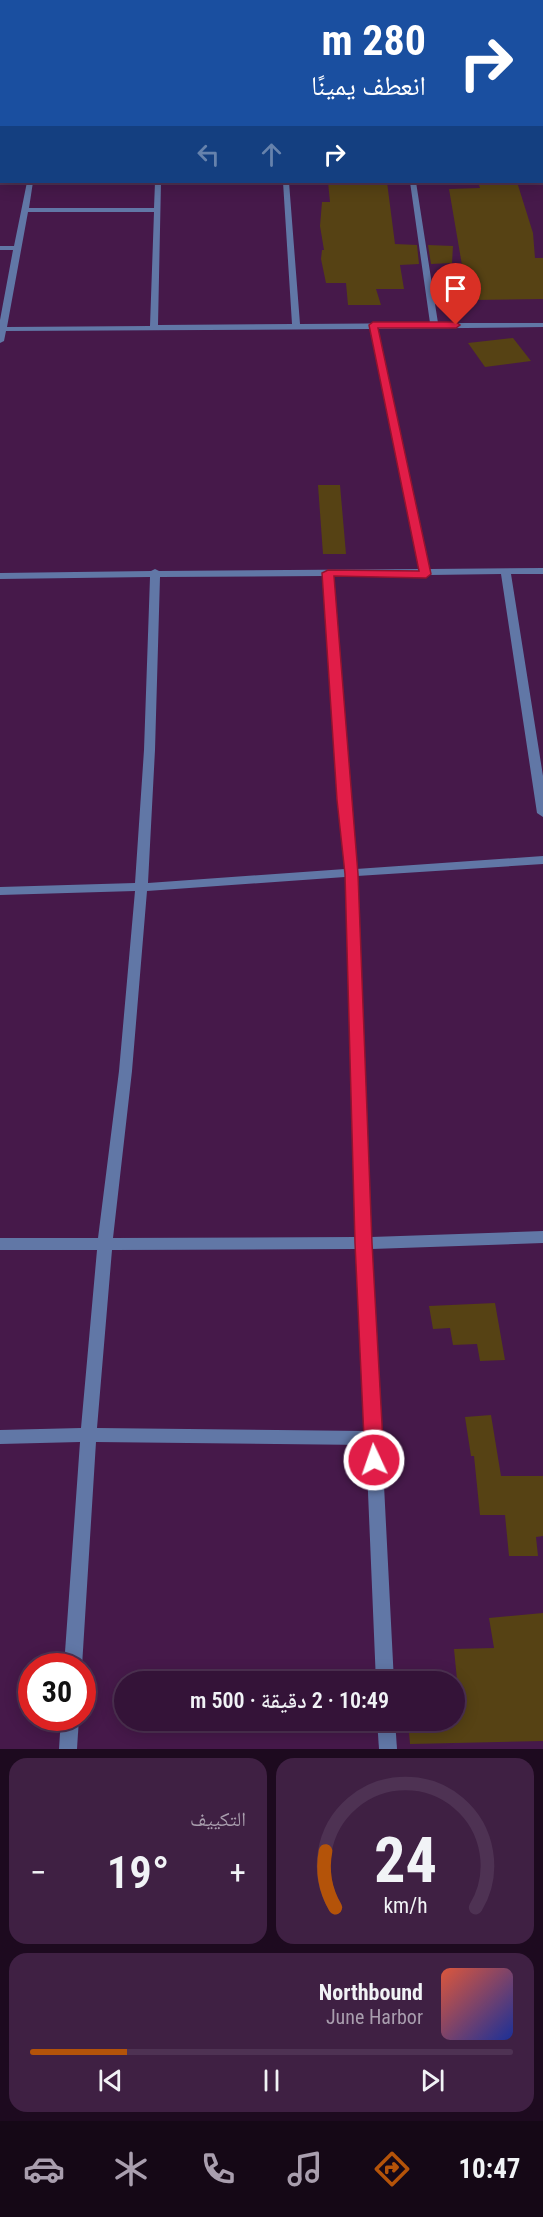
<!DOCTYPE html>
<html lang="ar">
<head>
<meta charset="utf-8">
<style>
  body { margin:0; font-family:"Roboto Condensed","Noto Naskh Arabic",sans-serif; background:#3f2043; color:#f1f3f6; direction:rtl; height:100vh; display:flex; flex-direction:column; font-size:22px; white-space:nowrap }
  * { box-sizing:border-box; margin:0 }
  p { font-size:20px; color:#a99eae }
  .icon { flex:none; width:33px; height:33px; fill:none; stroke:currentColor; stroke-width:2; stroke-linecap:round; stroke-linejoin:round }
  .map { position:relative; height:1749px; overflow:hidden; direction:ltr }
  .side { display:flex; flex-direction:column; gap:9px; padding:9px; background:#1d0a1f; flex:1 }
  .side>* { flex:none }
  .top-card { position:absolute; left:0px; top:0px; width:543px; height:183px; box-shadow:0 3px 15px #0003,0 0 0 2px #4e3253; direction:rtl; background:#1a4fa0; color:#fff; overflow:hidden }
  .speed { position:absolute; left:18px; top:1653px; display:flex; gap:12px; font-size:30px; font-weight:700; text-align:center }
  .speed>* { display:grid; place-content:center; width:78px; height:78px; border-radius:50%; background:#341338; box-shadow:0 3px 15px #0003,0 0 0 2px #4e3253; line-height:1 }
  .speed .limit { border:9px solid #d22; background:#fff; color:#111 }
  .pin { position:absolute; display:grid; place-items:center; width:51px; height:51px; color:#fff; margin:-62px -26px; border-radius:50% 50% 50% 0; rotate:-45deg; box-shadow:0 0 6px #0007 }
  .pin .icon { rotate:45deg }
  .me { position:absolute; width:66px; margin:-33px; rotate:357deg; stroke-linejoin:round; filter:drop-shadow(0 0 4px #0008) }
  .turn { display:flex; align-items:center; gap:21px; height:126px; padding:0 18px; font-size:27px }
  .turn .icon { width:78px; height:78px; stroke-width:2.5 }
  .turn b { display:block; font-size:42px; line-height:51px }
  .lanes { display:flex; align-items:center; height:57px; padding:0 18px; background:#0003; justify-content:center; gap:30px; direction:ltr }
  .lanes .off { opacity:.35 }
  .big { font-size:45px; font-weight:600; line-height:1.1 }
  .side .widget { flex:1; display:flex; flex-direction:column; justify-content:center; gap:9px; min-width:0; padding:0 21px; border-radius:18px; background:#3f2043 }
  .side .dial { align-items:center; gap:0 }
  .dial svg { height:156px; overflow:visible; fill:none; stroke:#4e3253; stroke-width:7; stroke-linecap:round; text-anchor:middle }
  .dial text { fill:#f1f3f6; stroke:none }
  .song { display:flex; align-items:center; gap:18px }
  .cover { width:72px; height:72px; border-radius:9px; background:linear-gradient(135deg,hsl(10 70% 55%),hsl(230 70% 35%)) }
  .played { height:6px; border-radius:3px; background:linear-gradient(90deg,#b45309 20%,#4e3253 20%) }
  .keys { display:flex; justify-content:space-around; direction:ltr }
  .heat { display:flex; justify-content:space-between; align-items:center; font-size:33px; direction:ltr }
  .side .tiles { flex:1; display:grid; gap:9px; grid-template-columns:1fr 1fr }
  .widget:last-child { grid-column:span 2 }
  .trip { position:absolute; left:114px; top:1671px; width:351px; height:60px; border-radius:30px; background:#341338; box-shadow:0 3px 15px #0003,0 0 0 2px #4e3253; font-weight:600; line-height:60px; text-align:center; direction:rtl }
  .tab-bar { display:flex; height:96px; justify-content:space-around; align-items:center; background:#150816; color:#a99eae }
  .tab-bar .icon { width:42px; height:42px }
  .tab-bar .active { color:#b45309 }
  .tab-bar b { font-size:27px; color:#f1f3f6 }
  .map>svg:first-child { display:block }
  .building { fill:#564214 }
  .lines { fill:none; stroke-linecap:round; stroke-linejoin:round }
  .street { fill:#6177a6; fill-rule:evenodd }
  .route { fill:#e11d48; stroke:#92132f; stroke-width:1.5 }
</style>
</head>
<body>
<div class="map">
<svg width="543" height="1749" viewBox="0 0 543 1749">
  <rect width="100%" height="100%" fill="#46194a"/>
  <!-- building -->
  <g class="building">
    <path d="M328 182H387L395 244 417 245 419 264 400 265 404 289H376L381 305H348L346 283H326L321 259 322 250H324L320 226 322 202H330Z"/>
    <path d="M478 182H517L533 233 535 258H543V299L471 300 464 277 449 189 480 188Z"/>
    <path d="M428 245 453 246 452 263 431 264Z"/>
    <path d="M513 338 531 361 485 367 468 343Z"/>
    <path d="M318 485H340L346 554H323Z"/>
    <path d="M495 1303 505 1360 480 1361 477 1344 453 1345 450 1328 433 1329 429 1306Z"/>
    <path d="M491 1415 501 1476H543V1536L536 1537 538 1556H509L505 1515H480L474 1456H471L465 1417Z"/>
    <path d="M543 1613V1741L410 1744 408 1720H454V1700H459L454 1649 494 1648 489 1618Z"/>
  </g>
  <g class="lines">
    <!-- street -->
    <g class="street">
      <rect x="31" y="0" width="6" height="2"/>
      <rect x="130" y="0" width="6" height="2"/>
      <rect x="404" y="0" width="6" height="2"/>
      <rect x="486" y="0" width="6" height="2"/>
      <rect x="0" y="21" width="2" height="4"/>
      <rect x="542" y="23" width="1" height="4"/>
      <rect x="542" y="74" width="1" height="4"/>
      <rect x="0" y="86" width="2" height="4"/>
      <rect x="542" y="109" width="1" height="4"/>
      <rect x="0" y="125" width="2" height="4"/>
      <rect x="542" y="153" width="1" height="9"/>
      <rect x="0" y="157" width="2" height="4"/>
      <path d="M27 182H33L29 208H154L155 182H161L158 325 292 324 283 182H289L300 324 430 323 410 182H416L438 323H543V327L378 329 430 569 543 568V574H511L543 776V817L537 813 501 574 430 575 426 577 422 575 333 576 349 800 356 869 543 856V864L357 876 371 1237 543 1231V1243L372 1249 394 1682H376L366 1445 96 1442 82 1666H64L80 1442 0 1444V1430L81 1428 97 1250H0V1238H98L119 1071 135 891 0 895V887L135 883 144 750 150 577 0 579V573L151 571 155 569 159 571 420 569 370 329 6 331 4 341 0 343V320L13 250H0V246H14ZM28 212H154L150 326 7 327ZM323 576 337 800 345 869 148 883 155 750 160 577ZM345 877 356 1237 113 1238 132 1071 147 891ZM357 1249 365 1431 97 1428 112 1250Z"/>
      <path d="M61 1718H79L77 1749H59Z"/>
      <path d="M377 1720H395L397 1749H379Z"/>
    </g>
  </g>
  <!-- route -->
  <path class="route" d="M373 322H456L460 325 456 328H378L431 574 426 578 334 576 358 874 372 1243 384 1460 381 1466 374 1468 368 1466 365 1460 355 1243 345 874 337 800 322 573 328 570 419 571 369 325Z"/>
</svg>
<div class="speed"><div class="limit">30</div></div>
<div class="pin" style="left:456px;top:325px;background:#d93025"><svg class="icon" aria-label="arrive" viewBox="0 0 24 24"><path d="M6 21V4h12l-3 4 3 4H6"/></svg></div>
<svg class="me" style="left:374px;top:1460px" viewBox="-20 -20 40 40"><circle r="17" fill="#e11d48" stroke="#fff" stroke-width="3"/><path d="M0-11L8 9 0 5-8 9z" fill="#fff"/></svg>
<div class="trip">10:49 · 2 دقيقة · 500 m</div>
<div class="top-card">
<div class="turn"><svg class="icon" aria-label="right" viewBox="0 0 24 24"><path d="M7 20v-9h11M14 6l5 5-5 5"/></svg><div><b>280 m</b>انعطف يمينًا</div></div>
<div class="lanes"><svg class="icon off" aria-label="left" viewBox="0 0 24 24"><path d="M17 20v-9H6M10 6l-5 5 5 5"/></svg><svg class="icon off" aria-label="ahead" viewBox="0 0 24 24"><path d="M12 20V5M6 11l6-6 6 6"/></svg><svg class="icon" aria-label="right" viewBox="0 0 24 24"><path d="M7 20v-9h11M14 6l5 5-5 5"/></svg></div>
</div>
</div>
<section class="side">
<div class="tiles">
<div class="widget dial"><svg viewBox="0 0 100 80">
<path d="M14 69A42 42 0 1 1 86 69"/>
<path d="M14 69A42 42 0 0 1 9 40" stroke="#b45309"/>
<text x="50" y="56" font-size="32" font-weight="700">24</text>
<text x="50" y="72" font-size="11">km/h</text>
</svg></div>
<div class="widget"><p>التكييف</p>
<div class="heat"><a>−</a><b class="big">19°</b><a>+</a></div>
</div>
<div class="widget">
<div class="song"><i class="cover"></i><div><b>Northbound</b><p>June Harbor</p></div></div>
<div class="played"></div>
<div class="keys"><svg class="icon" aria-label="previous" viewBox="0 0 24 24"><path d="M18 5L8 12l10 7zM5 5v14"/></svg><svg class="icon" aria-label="pause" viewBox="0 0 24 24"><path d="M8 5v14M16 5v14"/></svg><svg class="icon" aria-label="next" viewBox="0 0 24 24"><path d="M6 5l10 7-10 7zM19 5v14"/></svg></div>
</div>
</div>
</section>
<nav class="tab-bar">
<b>10:47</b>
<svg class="icon active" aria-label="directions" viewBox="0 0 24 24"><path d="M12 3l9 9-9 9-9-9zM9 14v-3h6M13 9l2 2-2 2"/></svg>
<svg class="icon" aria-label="music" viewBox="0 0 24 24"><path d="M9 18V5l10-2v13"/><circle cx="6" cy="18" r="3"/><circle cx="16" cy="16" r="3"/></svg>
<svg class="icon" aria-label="phone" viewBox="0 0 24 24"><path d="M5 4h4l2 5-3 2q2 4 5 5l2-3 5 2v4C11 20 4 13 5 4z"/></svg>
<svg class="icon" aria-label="climate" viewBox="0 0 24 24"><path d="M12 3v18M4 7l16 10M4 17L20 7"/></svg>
<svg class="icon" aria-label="car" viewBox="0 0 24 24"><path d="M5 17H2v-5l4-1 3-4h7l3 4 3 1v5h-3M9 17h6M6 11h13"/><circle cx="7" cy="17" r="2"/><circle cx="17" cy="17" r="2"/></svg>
</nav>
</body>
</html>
